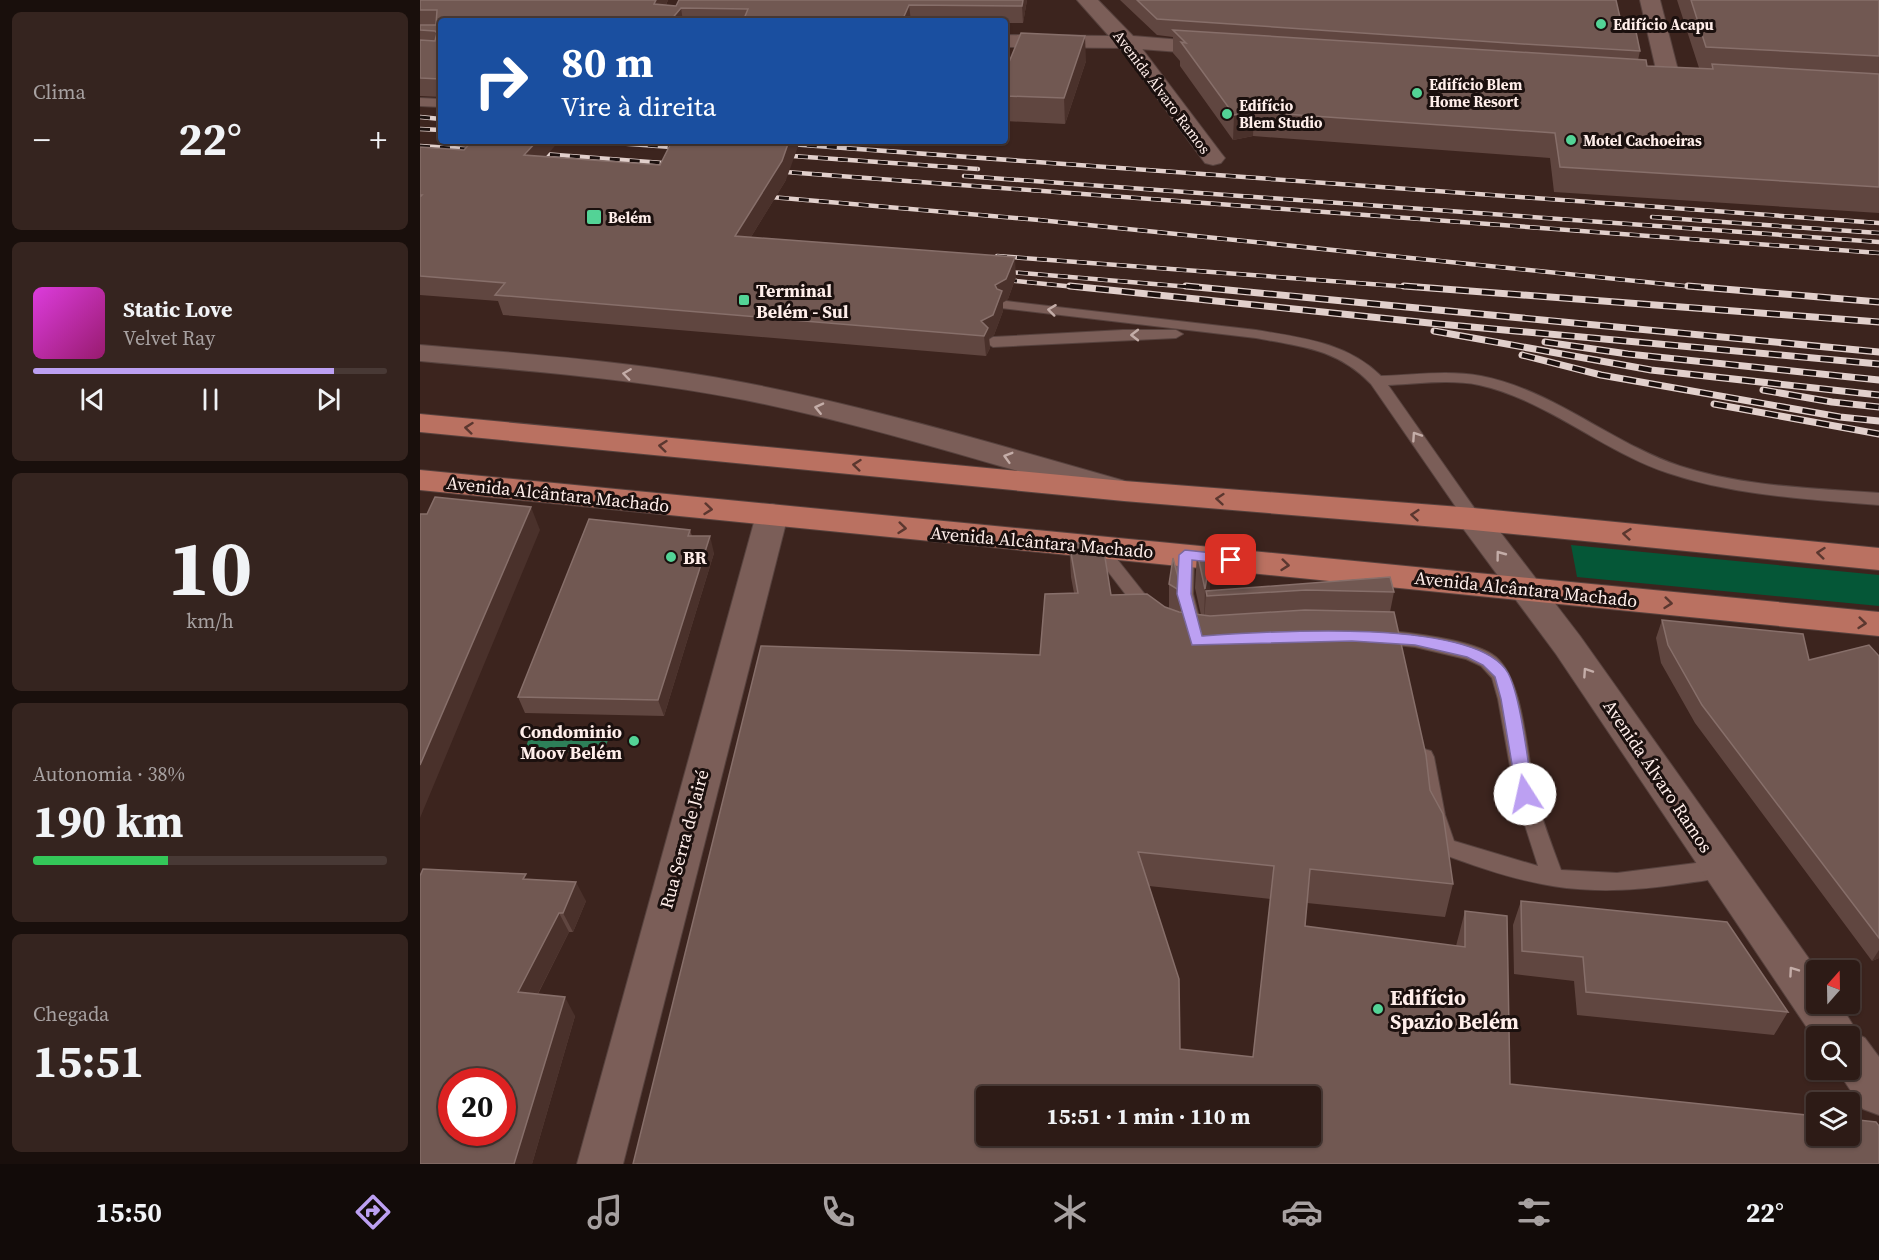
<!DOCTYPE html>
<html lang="pt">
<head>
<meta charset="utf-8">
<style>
  body { margin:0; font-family:"Source Serif 4",serif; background:#35241f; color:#f1f3f6; height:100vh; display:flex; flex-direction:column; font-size:22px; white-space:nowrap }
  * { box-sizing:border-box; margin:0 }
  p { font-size:20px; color:#a7a1a1 }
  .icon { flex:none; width:33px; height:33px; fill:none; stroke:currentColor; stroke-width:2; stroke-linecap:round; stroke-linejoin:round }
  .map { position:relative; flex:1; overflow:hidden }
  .details { display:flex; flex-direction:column; gap:12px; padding:12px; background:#190f0c; width:420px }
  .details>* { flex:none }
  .guide { position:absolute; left:18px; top:18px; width:570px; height:126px; border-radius:6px; box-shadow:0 2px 4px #0004,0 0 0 2px #483935; background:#1a4fa0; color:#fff; overflow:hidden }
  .needle { width:39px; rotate:20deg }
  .controls { position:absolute; left:1386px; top:960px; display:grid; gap:12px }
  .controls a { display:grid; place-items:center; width:54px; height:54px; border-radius:6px; background:#2d1b16; box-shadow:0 2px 4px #0004,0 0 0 2px #483935; font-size:30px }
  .speed { position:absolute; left:18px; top:1068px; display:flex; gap:12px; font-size:30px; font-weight:700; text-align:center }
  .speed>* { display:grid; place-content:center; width:78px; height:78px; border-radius:50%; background:#2d1b16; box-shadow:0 2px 4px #0004,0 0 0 2px #483935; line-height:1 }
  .speed .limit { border:9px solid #d22; background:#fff; color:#111 }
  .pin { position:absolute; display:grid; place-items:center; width:51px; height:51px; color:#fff; margin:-26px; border-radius:12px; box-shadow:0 3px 9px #0006 }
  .me { position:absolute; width:66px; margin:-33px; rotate:350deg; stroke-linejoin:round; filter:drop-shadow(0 0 4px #0008) }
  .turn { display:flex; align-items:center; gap:21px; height:126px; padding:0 24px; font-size:27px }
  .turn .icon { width:78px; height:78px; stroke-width:2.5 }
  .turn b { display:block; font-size:42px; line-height:51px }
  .big { font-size:45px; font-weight:700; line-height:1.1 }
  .details .widget { flex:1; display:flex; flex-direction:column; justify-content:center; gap:9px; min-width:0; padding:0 21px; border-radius:9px; background:#35241f }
  .details .dial { align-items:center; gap:0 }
  .dial b { font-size:78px; line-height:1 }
  .song { display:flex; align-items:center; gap:18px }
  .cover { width:72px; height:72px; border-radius:9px; background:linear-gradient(135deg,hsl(300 70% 55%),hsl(320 70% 35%)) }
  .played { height:6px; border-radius:3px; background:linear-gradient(90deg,#bca0f2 85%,#483935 85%) }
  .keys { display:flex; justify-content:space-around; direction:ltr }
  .heat { display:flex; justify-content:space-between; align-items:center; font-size:33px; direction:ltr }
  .charge { height:9px; border-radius:4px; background:linear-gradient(90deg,#34c759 38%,#483935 0) }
  .trip { position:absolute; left:556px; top:1086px; width:345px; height:60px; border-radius:6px; background:#2d1b16; box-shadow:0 2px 4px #0004,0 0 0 2px #483935; font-weight:700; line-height:60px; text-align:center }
  .tabs { display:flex; height:96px; justify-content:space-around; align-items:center; background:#120b09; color:#a7a1a1 }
  .tabs .icon { width:42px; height:42px }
  .tabs .selected { color:#bca0f2 }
  .tabs b { font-size:27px; color:#f1f3f6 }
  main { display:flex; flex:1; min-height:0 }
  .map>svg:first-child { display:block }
  .green { fill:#055737 }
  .water { fill:#2d8059 }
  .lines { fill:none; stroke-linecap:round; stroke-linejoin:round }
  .service-casing { stroke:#57423e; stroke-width:2 }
  .minor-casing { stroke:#57423e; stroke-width:2 }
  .tertiary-casing { stroke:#57423e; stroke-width:2 }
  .secondary-casing { stroke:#57423e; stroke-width:2 }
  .trunk-casing { stroke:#57423e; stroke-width:2 }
  .service { fill:#7b5e58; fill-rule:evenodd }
  .minor { fill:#7b5e58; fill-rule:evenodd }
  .tertiary { fill:#7b5e58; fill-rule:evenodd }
  .secondary { fill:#7b5e58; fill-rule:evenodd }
  .trunk { fill:#ba7161; fill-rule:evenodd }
  .rail-far1-casing { stroke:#e2d0cc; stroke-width:4.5 }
  .rail-casing { stroke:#e2d0cc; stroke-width:7 }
  .rail-far1 { stroke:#1b100e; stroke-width:3; stroke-dasharray:10; stroke-linecap:butt }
  .rail { stroke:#1b100e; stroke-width:4.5; stroke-dasharray:13; stroke-linecap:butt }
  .wall { fill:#604640; fill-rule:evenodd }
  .shaded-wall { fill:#4a312b }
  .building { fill:#715852; stroke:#876f6a; stroke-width:1.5; fill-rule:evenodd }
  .oneway { stroke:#c4ada8 }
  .oneway2 { stroke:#5b372f }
  .route { fill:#bca0f2; stroke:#7a689d; stroke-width:1.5 }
  .poi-dot { fill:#53d396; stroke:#1b100e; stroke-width:2 }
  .labels { text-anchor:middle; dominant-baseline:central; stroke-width:6; stroke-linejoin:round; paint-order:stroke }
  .far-poi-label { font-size:15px; font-weight:bold; fill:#ffeeea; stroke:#1b100e; text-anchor:start }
  .far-street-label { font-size:15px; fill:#ffeeea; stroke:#1b100e }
  .poi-label { font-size:18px; font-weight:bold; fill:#ffeeea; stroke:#1b100e; text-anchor:start }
  .street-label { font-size:18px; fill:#ffeeea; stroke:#1b100e }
  .near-poi-label { font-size:21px; font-weight:bold; fill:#ffeeea; stroke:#1b100e; text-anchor:start }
</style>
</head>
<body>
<main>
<section class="details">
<div class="widget"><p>Clima</p>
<div class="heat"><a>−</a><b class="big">22°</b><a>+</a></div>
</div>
<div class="widget">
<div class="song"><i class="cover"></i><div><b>Static Love</b><p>Velvet Ray</p></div></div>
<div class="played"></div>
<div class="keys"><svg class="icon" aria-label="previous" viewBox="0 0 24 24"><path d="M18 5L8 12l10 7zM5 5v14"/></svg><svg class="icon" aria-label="pause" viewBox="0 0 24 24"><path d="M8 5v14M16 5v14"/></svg><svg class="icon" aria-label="next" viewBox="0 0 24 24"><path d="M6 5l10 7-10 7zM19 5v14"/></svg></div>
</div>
<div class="widget dial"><b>10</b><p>km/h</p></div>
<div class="widget"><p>Autonomia · 38%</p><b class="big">190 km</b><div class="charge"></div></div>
<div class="widget"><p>Chegada</p><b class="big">15:51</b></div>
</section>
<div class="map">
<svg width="1459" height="1164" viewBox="0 0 1459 1164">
  <rect width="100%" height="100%" fill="#3c241e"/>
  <!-- green -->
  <path class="green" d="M1151 545 1459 575V606L1157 577Z"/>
  <!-- water -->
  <path class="water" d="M112 730 191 731 184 752H104Z"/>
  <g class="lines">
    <defs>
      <g id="service">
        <path d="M0 98 21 99V107L0 106Z"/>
        <path d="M586 301 836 330C882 338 926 342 961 376 994 375 1029 370 1061 376 1134 390 1191 443 1260 466 1324 487 1393 488 1459 493V505C1388 499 1316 496 1248 473 1182 451 1127 400 1059 385 1030 379 997 384 968 385L1062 519 1059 523H1047L951 384C917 349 883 347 836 338L581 308 579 305Z"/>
        <path d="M703 330H756L763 334 756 338 573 347 565 342 573 337Z"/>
        <path d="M679 542 685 544 735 607 738 612 735 617 729 619 723 617 673 552 670 548 673 544Z"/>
        <path d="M765 549 771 551 774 555 773 594 784 637 782 642 775 644 768 642 766 637 755 594 756 555 759 551Z"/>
        <path d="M956 630C985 632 1054 639 1076 657 1104 681 1107 756 1115 792 1121 818 1132 845 1141 870L1197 873 1300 860 1308 863 1311 869 1308 875C1291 881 1271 882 1253 885 1160 898 1107 886 1020 853L1004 815 994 757 997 751 1004 749 1011 751 1014 757 1025 815 1034 841 1118 866 1095 794 1078 699 1072 678 1061 666 1046 659 995 647 949 642 947 637 949 632Z"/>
      </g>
      <g id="minor">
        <path d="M1220 0H1240L1260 78 1257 83 1249 85 1241 83 1238 78Z"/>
        <path d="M707 36 714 38 801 153 805 158 801 163 793 165 785 163 696 42 700 38Z"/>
      </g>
      <g id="tertiary">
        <path d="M657 0H678L713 36 799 43 806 45 810 49 806 53 799 55 707 48 585 47V35L689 36Z"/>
        <path d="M0 345C109 354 218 362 326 383 454 408 579 445 705 481L709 488 705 495 694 498C571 465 450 425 325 400 218 379 109 371 0 361Z"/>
        <path d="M352 504 363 507 368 515 203 1164H157L336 515 341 507Z"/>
      </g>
      <path id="secondary" d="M1053 508 1064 511 1160 636 1397 970 1396 1004H1420L1439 1035 1445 1038 1459 1057V1115L1443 1109 1417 1070H1430V1036H1396V1041L1136 654 1042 527 1037 519 1042 511Z"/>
      <g id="trunk">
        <path d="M0 414 704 481 1053 508 1459 548V570L1053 530 704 501 0 432Z"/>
        <path d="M0 470 1459 612V636L0 490Z"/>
      </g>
    </defs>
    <!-- service casing -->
    <use href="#service" class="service-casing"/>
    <!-- minor casing -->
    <use href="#minor" class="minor-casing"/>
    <!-- tertiary casing -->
    <use href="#tertiary" class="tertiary-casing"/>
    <!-- secondary casing -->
    <use href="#secondary" class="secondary-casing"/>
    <!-- trunk casing -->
    <use href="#trunk" class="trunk-casing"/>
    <!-- service -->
    <use href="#service" class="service"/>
    <!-- minor -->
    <use href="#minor" class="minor"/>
    <!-- tertiary -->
    <use href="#tertiary" class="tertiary"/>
    <!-- secondary -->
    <use href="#secondary" class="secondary"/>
    <!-- trunk -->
    <use href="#trunk" class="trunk"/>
    <defs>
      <g id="rail-far1">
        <path d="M0 117 21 119"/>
        <path d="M0 129 21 130"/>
        <path d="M168 141 265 148"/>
        <path d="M327 141 1459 223"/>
        <path d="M0 146 62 150"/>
        <path d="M110 153 256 164"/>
        <path d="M358 155 558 169"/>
        <path d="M352 171 1459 253"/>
        <path d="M544 176 1459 242"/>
        <path d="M339 196 619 220 1284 288"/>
        <path d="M1232 217 1459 233"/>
        <path d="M577 256 1004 288"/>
        <path d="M578 271 782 288"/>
        <path d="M587 280 665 288"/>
      </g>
      <g id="rail">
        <path d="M650 286 1019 324 1459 364"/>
        <path d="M766 286 1459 352"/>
        <path d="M984 286 1459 322"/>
        <path d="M1268 286 1459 302"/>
        <path d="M1014 331 1231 370 1459 395"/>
        <path d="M1125 342 1208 354 1459 380"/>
        <path d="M1102 355 1181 375 1420 417 1459 421"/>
        <path d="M1343 390 1412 402 1459 407"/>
        <path d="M1294 404 1459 434"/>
      </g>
    </defs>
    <!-- rail-far1 casing -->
    <use href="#rail-far1" class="rail-far1-casing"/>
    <!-- rail casing -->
    <use href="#rail" class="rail-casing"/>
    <!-- rail-far1 -->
    <use href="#rail-far1" class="rail-far1"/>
    <!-- rail -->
    <use href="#rail" class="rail"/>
  </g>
  <!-- wall -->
  <g class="wall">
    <path d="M0 0H248L246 5 256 6 607 0 603 23H585V21H21V97L0 96Z"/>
    <path d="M700 0H1196L1202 26 1220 51 1218 60 1227 66 1279 68 1257 0H1459V213L1134 192 1130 158 833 136 813 140 760 66V61L753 53V37L737 35Z"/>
    <path d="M666 61 645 124 585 121V72Z"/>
    <path d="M0 147 126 156 366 180 331 237 596 277 588 299 583 302V311L574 335 569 338 570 348 566 356 83 315 78 301 0 295Z"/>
    <path d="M270 530 272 536 294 553 244 716 105 713 98 697Z"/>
    <path d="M649 542 691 595 749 608V584L762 592V612L781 615 775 588 777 552 790 591 970 577 974 592 970 612 1010 790 1033 884 1025 917 887 903 885 926 1036 946 1045 911 1090 1084 213 1164 620 655 654 593 651 577ZM729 886 851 899 833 1057 760 1049Z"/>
    <path d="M1242 620 1389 660 1459 656V958L1452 961 1275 723 1241 663 1236 638Z"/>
    <path d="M108 879 166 901 153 932H149L118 994 155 1016 112 1164H0Z"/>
    <path d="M1101 901 1368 1012 1354 1035 1157 1015 1154 981 1094 974 1093 925Z"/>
  </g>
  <!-- shaded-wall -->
  <g class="shaded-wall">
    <path d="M236 0H248L238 21 234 4Z"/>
    <path d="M603 0H607L603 23 602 6Z"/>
    <path d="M489 5 491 21H482Z"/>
    <path d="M261 8 263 21H250Z"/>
    <path d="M665 36 666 61 645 124 644 98Z"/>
    <path d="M834 112 833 136 813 140 814 115Z"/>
    <path d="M117 141H139L111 174 104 155Z"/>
    <path d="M369 141H380L366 180 320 255 315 236Z"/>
    <path d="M595 257 596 277 588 299 583 302V311L574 335 569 338 570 348 566 356 564 336 561 321 575 285Z"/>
    <path d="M111 507 120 530 0 818V765Z"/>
    <path d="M290 536 294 553 244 716 238 700Z"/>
    <path d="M791 553 790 590 789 596 786 591 784 625 785 589Z"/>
    <path d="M156 882 166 901 153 932 143 913Z"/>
    <path d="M139 913 149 932 109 1011 98 992Z"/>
    <path d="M1459 950V958L1452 961Z"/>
    <path d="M145 997 155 1016 112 1164H94Z"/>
  </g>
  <!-- building -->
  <g class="building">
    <path d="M0 0H236L234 4 256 6 259 0H603L602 6 489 5 482 21H323L328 9 261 8 250 21H21V79L0 78V40L15 41 17 33 15 31 0 30V25H16L17 10H0Z"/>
    <path d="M717 0H1196L1202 26 1215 27 1220 51 1103 44 737 19Z"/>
    <path d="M1271 0H1459V56L1286 47Z"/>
    <path d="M753 30 1226 60 1227 66 1293 69 1292 64 1459 74V187L1140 167 1135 133 834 112 814 115 761 42 766 43Z"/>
    <path d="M601 33 665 36 644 98 585 96V72Z"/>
    <path d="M52 141H117L104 155 240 165 252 141H369L362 161 315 236 595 257 586 279 575 285 577 289 582 291 573 315 561 321 568 328 564 336 75 295 85 283 0 276V197L2 195H0V147L44 150Z"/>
    <path d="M15 497 111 507 0 765V514H7Z"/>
    <path d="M169 519 270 530 268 536H290L238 700 98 697Z"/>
    <path d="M649 542 683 545 691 595 727 594 745 607 759 612 790 616 885 610 974 612 1006 755 1010 790 1023 814 1033 884 890 869 885 926 1045 947V911L1087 916 1090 1084 1396 1116V1136H1430V1119L1456 1122 1459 1126V1164H213L341 646 620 655 625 594 658 593ZM718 852 854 866 833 1057 760 1049 759 979ZM567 1096H891V1136H567Z"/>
    <path d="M777 552 791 553 785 589Z"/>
    <path d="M753 558 762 592 749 584Z"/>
    <path d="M970 577 974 592 886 590 787 596 786 591Z"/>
    <path d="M1242 620 1383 634 1389 660 1449 645 1459 656V938L1282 705 1248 645Z"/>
    <path d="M3 869 106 874 103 879 156 882 143 913H139L98 992 145 997 94 1164H0V876ZM32 1082H82V1132H32Z"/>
    <path d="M1101 901 1307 922 1368 1012 1166 992 1163 957 1102 951Z"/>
  </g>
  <!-- one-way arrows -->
  <defs><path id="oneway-chevron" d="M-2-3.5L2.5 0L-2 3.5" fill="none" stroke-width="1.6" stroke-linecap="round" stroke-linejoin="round" transform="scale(1.5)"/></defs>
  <g class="oneway">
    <use href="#oneway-chevron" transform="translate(632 310) rotate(-173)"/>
    <use href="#oneway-chevron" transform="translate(715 335) rotate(180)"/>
    <use href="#oneway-chevron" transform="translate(207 374) rotate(-172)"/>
    <use href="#oneway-chevron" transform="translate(399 408) rotate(-167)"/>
    <use href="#oneway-chevron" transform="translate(996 436) rotate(-124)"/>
    <use href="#oneway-chevron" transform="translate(588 457) rotate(-164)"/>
    <use href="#oneway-chevron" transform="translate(1080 555) rotate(-127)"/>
    <use href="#oneway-chevron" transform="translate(1167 672) rotate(-124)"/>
    <use href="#oneway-chevron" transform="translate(1373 971) rotate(-125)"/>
  </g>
  <g class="oneway2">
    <use href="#oneway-chevron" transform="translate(49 428) rotate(-174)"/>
    <use href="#oneway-chevron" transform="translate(243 446) rotate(-174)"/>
    <use href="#oneway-chevron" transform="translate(437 465) rotate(-174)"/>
    <use href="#oneway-chevron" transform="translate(800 499) rotate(-175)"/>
    <use href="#oneway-chevron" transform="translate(288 509) rotate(6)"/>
    <use href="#oneway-chevron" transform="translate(995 515) rotate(-175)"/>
    <use href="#oneway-chevron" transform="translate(482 528) rotate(6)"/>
    <use href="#oneway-chevron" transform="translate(1207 534) rotate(-174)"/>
    <use href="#oneway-chevron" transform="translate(1401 553) rotate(-174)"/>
    <use href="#oneway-chevron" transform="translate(865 565) rotate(6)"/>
    <use href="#oneway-chevron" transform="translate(1248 603) rotate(6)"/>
    <use href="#oneway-chevron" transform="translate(1442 623) rotate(6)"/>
  </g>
  <!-- route -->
  <path class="route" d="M765 550 811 555 817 560 811 564 772 560 771 594 782 636C841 632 1056 616 1088 673 1101 697 1108 764 1113 794L1111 798 1105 800 1100 798 1097 794 1081 699 1075 677 1063 665 1047 657 995 645 932 641 772 645 757 594 759 555Z"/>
  <!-- markers -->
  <g class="poi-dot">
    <circle cx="1181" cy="24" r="6"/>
    <circle cx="997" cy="93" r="6"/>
    <circle cx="807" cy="114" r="6"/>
    <circle cx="1151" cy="140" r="6"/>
    <rect x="166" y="209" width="16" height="16" rx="3"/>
    <rect x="318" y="294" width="12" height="12" rx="3"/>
    <circle cx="251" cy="557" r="6"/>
    <circle cx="214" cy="741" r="6"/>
    <circle cx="958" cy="1009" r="6"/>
  </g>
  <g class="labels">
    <!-- far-poi labels -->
    <g class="far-poi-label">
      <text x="1193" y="24">Edifício Acapu</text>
      <text x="1009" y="84">Edifício Blem<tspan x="1009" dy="17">Home Resort</tspan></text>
      <text x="819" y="105">Edifício<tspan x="819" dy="17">Blem Studio</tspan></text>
      <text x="1163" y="140">Motel Cachoeiras</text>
      <text x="188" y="217">Belém</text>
    </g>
    <!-- far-street labels -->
    <g class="far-street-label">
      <text transform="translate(742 92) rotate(53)">Avenida Álvaro Ramos</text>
    </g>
    <!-- poi labels -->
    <g class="poi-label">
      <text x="336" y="290">Terminal<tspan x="336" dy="21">Belém - Sul</tspan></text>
      <text x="263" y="557">BR</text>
      <text x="202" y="731" text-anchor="end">Condominio<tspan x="202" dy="21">Moov Belém</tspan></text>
    </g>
    <!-- street labels -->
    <g class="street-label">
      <text transform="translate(138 494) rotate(6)">Avenida Alcântara Machado</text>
      <text transform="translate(622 542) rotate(5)">Avenida Alcântara Machado</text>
      <text transform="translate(1106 589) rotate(6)">Avenida Alcântara Machado</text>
      <text transform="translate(1238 776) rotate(56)">Avenida Álvaro Ramos</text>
      <text transform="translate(264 839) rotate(-75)">Rua Serra de Jairé</text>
    </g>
    <!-- near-poi labels -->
    <g class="near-poi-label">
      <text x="970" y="997">Edifício<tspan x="970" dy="24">Spazio Belém</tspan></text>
    </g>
  </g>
</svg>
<div class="controls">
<a><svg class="needle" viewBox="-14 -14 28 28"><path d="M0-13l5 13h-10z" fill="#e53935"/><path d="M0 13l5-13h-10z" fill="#a7a1a1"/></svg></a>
<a><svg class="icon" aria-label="search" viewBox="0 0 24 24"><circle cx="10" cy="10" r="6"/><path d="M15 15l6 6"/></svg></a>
<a><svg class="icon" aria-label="layers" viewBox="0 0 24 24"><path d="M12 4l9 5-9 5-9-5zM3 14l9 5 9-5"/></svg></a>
</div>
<div class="speed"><div class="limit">20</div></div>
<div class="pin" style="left:811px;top:560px;background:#d93025"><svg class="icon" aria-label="arrive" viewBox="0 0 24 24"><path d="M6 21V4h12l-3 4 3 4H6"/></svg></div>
<svg class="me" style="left:1105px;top:794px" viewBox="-20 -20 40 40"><circle r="19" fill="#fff"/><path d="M0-13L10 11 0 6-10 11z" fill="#bca0f2"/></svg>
<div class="trip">15:51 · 1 min · 110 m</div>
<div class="guide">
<div class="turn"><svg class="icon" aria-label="right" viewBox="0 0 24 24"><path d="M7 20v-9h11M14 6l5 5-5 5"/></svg><div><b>80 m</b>Vire à direita</div></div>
</div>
</div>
</main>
<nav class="tabs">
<b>15:50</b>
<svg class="icon selected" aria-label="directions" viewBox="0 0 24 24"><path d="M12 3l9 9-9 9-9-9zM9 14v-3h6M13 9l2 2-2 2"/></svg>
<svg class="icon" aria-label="music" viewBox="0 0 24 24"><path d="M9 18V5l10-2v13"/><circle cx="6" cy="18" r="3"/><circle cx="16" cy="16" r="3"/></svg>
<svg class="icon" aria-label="phone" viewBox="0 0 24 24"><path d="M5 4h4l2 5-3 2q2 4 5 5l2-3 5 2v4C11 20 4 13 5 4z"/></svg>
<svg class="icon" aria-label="climate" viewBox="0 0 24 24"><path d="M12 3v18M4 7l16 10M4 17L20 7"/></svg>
<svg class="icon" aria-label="car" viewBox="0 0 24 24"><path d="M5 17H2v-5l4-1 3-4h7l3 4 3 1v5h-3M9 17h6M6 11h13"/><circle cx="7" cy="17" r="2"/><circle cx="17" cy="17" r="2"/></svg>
<svg class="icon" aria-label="filters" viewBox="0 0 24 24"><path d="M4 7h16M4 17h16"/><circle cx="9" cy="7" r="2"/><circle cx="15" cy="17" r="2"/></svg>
<b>22°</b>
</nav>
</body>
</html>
